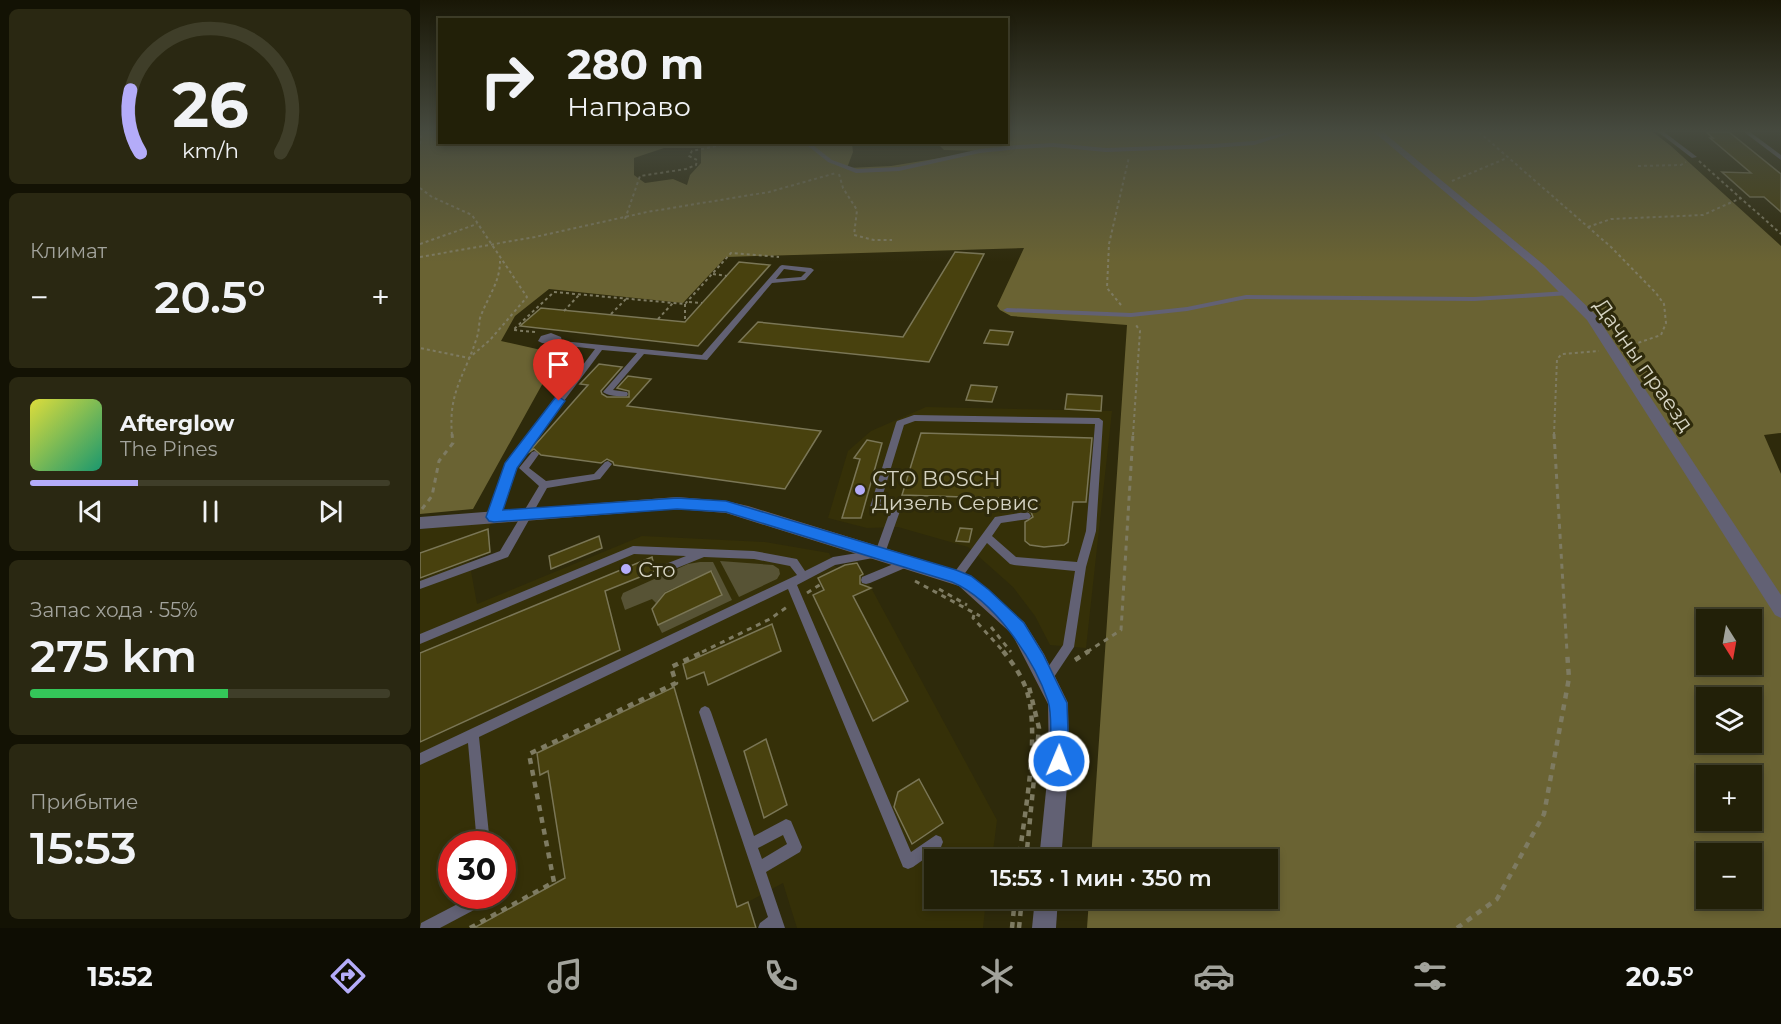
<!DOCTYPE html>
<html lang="ru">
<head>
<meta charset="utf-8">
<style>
  body { margin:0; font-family:Montserrat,sans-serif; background:#2a2812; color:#f1f3f6; height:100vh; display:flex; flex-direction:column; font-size:22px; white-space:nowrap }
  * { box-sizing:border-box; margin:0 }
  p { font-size:20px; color:#a2a39c }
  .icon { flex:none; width:33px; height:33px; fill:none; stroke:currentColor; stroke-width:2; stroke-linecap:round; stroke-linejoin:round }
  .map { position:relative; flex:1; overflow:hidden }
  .sheet { display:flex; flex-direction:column; gap:9px; padding:9px; background:#131204; width:420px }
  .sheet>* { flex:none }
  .hud { position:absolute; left:18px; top:18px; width:570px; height:126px; border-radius:0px; box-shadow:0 3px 9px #0003,0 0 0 2px #3f3e29; background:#222008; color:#f1f3f6; overflow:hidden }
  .needle { width:39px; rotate:169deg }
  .tools { position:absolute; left:1276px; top:609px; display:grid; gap:12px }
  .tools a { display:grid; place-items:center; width:66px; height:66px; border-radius:0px; background:#222008; box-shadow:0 3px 9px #0003,0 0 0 2px #3f3e29; font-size:30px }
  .speed { position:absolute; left:18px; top:831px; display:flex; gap:12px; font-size:30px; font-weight:700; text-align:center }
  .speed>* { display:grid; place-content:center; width:78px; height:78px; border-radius:50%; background:#222008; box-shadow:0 3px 9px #0003,0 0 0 2px #3f3e29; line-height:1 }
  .speed .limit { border:9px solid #d22; background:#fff; color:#111 }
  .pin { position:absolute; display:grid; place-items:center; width:51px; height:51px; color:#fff; margin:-62px -26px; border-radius:50% 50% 50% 0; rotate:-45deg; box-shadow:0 0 6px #0007 }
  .pin .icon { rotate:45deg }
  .me { position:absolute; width:66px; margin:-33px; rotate:1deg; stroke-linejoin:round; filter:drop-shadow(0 0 4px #0008) }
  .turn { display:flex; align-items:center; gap:21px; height:126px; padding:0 30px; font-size:27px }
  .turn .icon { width:78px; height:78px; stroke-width:2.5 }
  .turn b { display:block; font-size:42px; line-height:51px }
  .big { font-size:45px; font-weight:600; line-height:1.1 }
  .sheet .card { flex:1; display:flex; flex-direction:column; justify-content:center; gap:9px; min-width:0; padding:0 21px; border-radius:9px; background:#2a2812 }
  .sheet .dial { align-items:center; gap:0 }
  .dial svg { height:156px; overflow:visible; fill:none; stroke:#3f3e29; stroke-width:7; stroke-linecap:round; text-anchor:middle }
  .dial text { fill:#f1f3f6; stroke:none }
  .song { display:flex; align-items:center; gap:18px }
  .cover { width:72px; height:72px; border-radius:9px; background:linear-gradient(135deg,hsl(60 70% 55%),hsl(160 70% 35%)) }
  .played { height:6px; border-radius:3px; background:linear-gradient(90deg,#b4acf9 30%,#3f3e29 30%) }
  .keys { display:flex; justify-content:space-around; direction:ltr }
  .heat { display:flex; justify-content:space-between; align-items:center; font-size:33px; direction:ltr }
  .charge { height:9px; border-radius:4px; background:linear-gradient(90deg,#34c759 55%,#3f3e29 0) }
  .trip { position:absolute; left:504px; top:849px; width:354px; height:60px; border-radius:0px; background:#222008; box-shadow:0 3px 9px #0003,0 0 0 2px #3f3e29; font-weight:600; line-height:60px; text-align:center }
  .tab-bar { display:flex; height:96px; justify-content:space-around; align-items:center; background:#0e0d03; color:#a2a39c }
  .tab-bar .icon { width:42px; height:42px }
  .tab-bar .on { color:#b4acf9 }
  .tab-bar b { font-size:27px; color:#f1f3f6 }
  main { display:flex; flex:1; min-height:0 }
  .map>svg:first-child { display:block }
  .built { fill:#353008; fill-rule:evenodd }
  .green { fill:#575335 }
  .forest { fill:#6a6333; fill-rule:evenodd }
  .building { fill:#48410e; stroke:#7a7656; stroke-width:1.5 }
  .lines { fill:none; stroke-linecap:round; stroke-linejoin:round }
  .path-far2 { stroke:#7e7b62; stroke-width:2; stroke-dasharray:3 3; stroke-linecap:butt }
  .path-far1 { stroke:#7e7b62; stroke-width:3; stroke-dasharray:5 5; stroke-linecap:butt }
  .path { stroke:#7e7b62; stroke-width:4.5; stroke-dasharray:6 6; stroke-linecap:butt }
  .service { fill:#626174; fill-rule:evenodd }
  .minor { fill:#626174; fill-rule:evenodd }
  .route { fill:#1a73e8; stroke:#114b97; stroke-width:1.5 }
  .poi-dot { fill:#b4acf9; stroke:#2e2a0b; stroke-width:2 }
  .labels { text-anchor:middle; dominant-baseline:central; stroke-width:6; stroke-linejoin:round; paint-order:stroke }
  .street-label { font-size:21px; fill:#d5d3c2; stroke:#2e2a0b }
  .poi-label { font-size:21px; fill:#d5d3c2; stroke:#2e2a0b; text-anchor:start }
</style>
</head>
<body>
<main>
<section class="sheet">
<div class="card dial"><svg viewBox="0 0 100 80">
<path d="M14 69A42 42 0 1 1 86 69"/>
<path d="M14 69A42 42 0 0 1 9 37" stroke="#b4acf9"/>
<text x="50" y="56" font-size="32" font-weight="700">26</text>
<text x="50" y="72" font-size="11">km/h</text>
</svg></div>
<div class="card"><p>Климат</p>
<div class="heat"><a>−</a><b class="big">20.5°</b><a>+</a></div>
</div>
<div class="card">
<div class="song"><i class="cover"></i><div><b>Afterglow</b><p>The Pines</p></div></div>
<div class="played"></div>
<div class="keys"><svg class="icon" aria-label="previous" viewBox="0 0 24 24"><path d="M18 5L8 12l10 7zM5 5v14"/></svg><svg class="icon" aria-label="pause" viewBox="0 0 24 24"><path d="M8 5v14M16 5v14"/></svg><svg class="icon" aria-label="next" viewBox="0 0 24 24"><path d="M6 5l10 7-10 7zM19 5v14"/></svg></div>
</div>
<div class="card"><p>Запас хода · 55%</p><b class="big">275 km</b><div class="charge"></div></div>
<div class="card"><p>Прибытие</p><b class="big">15:53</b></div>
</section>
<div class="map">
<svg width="1361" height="928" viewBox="0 0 1361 928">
  <rect width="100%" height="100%" fill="#2e2a0b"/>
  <!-- built -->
  <g class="built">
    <path d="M506 407 692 411 666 648 630 645 615 616 593 587 548 547 478 527 447 528 408 518 428 451 451 431Z"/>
    <path d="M72 522 68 529 70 552 49 560 57 604 222 536 345 542 409 553 417 569 436 560 577 820 572 859 514 860V898L566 899 563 928H377L363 883 328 902 335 928H0V529ZM32 844H82V896H32Z"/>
  </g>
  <!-- green -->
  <g class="green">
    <path d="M300 561 353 565 359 569 360 574 357 579 319 597Z"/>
    <path d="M280 562H293L312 600 242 633 238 625 301 595 292 571 245 592 236 603 232 599 205 610 201 598 203 593 268 564Z"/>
  </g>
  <!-- forest -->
  <path class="forest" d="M0 132H19L20 142 432 143 433 152 427 168 471 166 563 151 524 150 517 143 586 142 587 132H1233L1251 146 1361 246V433L1344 435 1361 474V928H667L669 899 848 898V860L671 859 707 325 591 316 580 310 577 306 604 248 306 257 263 303 129 289 95 316 81 341 139 354 53 509 0 514ZM244 148H281V163L270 175 267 185 253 179 225 183 214 175V158ZM1287 620H1332V664H1287ZM1287 698H1332V742H1287ZM1287 776H1332V820H1287ZM1287 854H1332V898H1287Z"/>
  <!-- building -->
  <g class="building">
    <path d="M1286 132H1309L1361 174V212L1344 197H1330L1302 172 1331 173 1290 138H1293Z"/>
    <path d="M535 252 564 254 509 362 319 342 338 322 483 337Z"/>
    <path d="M319 262 350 265 278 346 100 326 121 308 265 322Z"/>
    <path d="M570 330 593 332 588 345 564 343Z"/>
    <path d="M179 364 202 367 181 391 182 394 187 397H209V391L197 388 208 376 231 379 207 406 401 431 365 489 194 465 193 462 187 459 181 463 121 455 114 449 108 453 168 385 160 384Z"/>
    <path d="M551 385 577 387 572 402 546 400Z"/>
    <path d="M647 394 682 396 681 411 645 409Z"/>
    <path d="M501 433 672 438 666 502H653L648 542 644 545 624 547 610 545 605 541V522L613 517 611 512 606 510 607 499 482 495Z"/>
    <path d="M447 440 462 443 441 518H422L440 459 434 458Z"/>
    <path d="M540 528 552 529 549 542 536 541Z"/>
    <path d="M68 529 70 552 0 578V553Z"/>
    <path d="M179 536 182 548 131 569 129 556Z"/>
    <path d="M232 557 235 571 185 591 200 650 0 742V653Z"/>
    <path d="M437 563 443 574 440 576V584L451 588 433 596 488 701 453 721 393 595 404 590 398 578 425 565Z"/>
    <path d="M291 571 302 595 238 625 232 609 245 593Z"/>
    <path d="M352 624 361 651 288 685 284 672 267 679 263 664Z"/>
    <path d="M254 687 317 907 328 902 336 928H54L145 878 128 771 120 775 117 753Z"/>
    <path d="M346 739 367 805 344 818 324 751Z"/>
    <path d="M499 779 523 823 492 844 474 807 478 792Z"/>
  </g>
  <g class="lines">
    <!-- path-far2 -->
    <g class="path-far2">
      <path d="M1059 132 1191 247 1236 293 1244 304 1246 323 1241 335 1206 347"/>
      <path d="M0 144 2 132"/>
      <path d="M1279 161 1361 234"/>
      <path d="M1218 166 1261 165 1266 162"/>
      <path d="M419 174 423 188 437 210 434 235 454 240H472"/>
      <path d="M1032 181 1087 158"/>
      <path d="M0 188 12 197 52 215 107 297 70 340 49 358 0 348"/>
      <path d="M205 219 220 176 266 169 276 165 277 160 269 156 272 151 316 142"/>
      <path d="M1168 227 1191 219 1283 215 1321 198"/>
      <path d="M0 244 57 224"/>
      <path d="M0 257 115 237 227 212 349 192 416 173"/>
      <path d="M293 274 307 276"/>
      <path d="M269 302 282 303"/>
      <path d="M265 304V322"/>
      <path d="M701 305 687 288 689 244 709 157"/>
      <path d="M144 311 159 295"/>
      <path d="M191 314 206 299"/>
      <path d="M238 319 253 303"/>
      <path d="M115 332 93 330 134 292 265 304 311 253 359 257"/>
      <path d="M32 435C28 391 45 376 57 337 59 331 59 324 60 318 67 298 80 283 80 261"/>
      <path d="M713 435 720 331 716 325"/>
      <path d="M1134 435 1137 359 1142 354 1179 351"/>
    </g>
    <!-- path-far1 -->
    <g class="path-far1">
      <path d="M1134 434 1147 652"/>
      <path d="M2 509 12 496 19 461 33 443 32 434"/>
      <path d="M495 581 560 616"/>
      <path d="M519 589 547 605"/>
      <path d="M387 593 401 584"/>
      <path d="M554 615 553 618 584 652"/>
      <path d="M571 627 591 652"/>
      <path d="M282 652 350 619 367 607"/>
      <path d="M667 652 701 630 713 434"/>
    </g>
    <!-- path -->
    <g class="path">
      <path d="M583 651C591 661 600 673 605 686 622 727 604 814 599 860"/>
      <path d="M655 660 669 651"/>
      <path d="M606 860 619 728 609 687"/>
      <path d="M50 928 134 882 109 754 256 683 251 667 285 651"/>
      <path d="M592 928 595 898"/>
      <path d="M599 928 602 898"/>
      <path d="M1037 928 1077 899 1124 814 1149 678 1147 651"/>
    </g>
    <!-- service -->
    <g class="service">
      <path d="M867 132H875L834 145 792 148 686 152 633 147 599 149 560 153 479 171 436 173 408 162 383 142H389L412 160 437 169 479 167 560 149 599 145 633 143 686 148 792 144 834 141Z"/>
      <path d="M1238 132H1244L1277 157 1272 158Z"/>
      <path d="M1324 132H1330L1361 155V160Z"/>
      <path d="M362 265 391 268 394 270 385 280 352 283 287 360 224 354 193 390 207 392 208 394 207 396C200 397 188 396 183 392L217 353 182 350 94 468 79 517 77 520H71L69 517 87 465 175 349 122 343 118 341 121 336 131 333 141 337 142 341 282 355 360 266ZM364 269 386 272 381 277 356 279Z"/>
      <path d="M1147 291 1151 293 1150 295 1054 301 826 299 767 311 711 317 587 312 583 310 587 308 711 313 767 307 826 295 1054 297Z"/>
      <path d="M494 415 679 418 683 421 676 531 666 567 654 647 630 683 626 684 622 683 620 679 643 645 655 571 594 565 590 564 567 543 540 580 536 581 532 580 531 577 575 517 606 512 609 513 611 516 609 519 581 523 572 536 596 557 657 562 666 531 675 424 495 421 484 425 460 504 478 508 480 511 464 556 415 565 377 585 491 852 516 835 521 837 523 842 521 847 493 867 488 869 483 867 368 589 59 737 70 844H57L48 743 0 765V753L377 575 370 566 334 559 284 557 247 572 243 571 242 568 243 565 266 556 214 554 0 644V634L213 546 334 551 377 559 385 571 413 557 456 550 469 514 452 510 450 507 476 423 477 421Z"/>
      <path d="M115 451 119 454 109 468 126 481 174 474 185 462 188 461 192 464 180 479 127 488 88 557 0 589V581L80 551 119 486 99 468 112 452Z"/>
      <path d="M488 558 492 559 493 562 492 565 450 583 446 584 442 583 441 580 442 577Z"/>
      <path d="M285 706 289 708 291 712 334 836 366 819 371 821 382 847 380 852 346 872 365 928H338L340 923 348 917 279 712 281 708ZM363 835 367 844 342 859 338 848Z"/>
      <path d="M53 896H73L71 901 20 928H0L1 923Z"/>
    </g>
    <!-- minor -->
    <g class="minor">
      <path d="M954 132H963L1124 265 1176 315 1361 595V618L1355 615 1167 320 1116 269Z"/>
      <path d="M257 497 306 501 328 506 536 570 551 576 604 622 624 654 648 703 649 761 641 860H619L629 761 628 704 592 634 539 586 306 513 257 509 0 529V517Z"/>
      <path d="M615 898H638L636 928H612Z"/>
    </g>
  </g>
  <!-- sky -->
  <linearGradient id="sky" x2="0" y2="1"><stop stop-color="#191706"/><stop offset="0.5" stop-color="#464a3f"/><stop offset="1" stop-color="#464a3f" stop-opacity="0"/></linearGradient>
  <rect width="1361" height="262" fill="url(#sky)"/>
  <!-- route -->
  <path class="route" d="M139 397 145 401 97 468 83 510 257 498 306 501 536 570 551 576 569 590 604 623 623 654 644 697 647 703 649 761 646 768 639 770 633 768 630 761C630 745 633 716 628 701 614 659 574 600 532 582L306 512 257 509 74 522 69 521 66 517 85 463 135 398Z"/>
  <!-- markers -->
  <g class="poi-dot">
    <circle cx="440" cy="490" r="6"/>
    <circle cx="206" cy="569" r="6"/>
  </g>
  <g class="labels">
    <!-- street labels -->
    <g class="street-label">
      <text transform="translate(1224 365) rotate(55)">Дачны праезд</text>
    </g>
    <!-- poi labels -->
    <g class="poi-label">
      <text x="452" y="478">СТО BOSCH<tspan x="452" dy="24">Дизель Сервис</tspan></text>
      <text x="218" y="569">Сто</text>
    </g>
  </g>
</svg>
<div class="tools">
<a><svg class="needle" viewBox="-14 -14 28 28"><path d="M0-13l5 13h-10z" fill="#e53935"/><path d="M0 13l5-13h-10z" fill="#a2a39c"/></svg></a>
<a><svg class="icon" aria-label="layers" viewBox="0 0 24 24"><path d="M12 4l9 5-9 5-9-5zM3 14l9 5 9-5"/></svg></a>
<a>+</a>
<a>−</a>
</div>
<div class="speed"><div class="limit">30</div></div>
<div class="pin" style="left:139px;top:401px;background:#d93025"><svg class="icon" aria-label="arrive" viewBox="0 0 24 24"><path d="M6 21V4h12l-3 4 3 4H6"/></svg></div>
<svg class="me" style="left:639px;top:761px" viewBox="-20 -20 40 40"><circle r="17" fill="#1a73e8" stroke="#fff" stroke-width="3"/><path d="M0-11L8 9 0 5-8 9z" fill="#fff"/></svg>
<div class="trip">15:53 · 1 мин · 350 m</div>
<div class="hud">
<div class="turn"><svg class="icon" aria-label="right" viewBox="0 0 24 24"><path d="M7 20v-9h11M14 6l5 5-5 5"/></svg><div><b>280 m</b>Направо</div></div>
</div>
</div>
</main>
<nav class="tab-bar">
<b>15:52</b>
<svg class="icon on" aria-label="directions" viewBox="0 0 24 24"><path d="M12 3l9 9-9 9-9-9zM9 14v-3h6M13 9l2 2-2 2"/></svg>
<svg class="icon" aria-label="music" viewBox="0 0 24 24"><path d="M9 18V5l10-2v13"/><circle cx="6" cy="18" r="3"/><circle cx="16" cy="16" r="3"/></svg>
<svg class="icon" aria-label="phone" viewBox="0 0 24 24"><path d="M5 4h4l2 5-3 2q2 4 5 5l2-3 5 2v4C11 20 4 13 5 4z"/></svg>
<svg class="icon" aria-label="climate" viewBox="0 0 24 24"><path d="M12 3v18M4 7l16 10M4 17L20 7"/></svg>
<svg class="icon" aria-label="car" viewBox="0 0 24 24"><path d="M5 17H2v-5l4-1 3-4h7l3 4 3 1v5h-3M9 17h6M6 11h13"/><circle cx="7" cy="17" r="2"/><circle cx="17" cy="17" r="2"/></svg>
<svg class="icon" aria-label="filters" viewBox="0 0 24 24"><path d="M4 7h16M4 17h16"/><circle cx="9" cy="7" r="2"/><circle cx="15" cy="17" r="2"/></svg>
<b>20.5°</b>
</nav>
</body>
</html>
